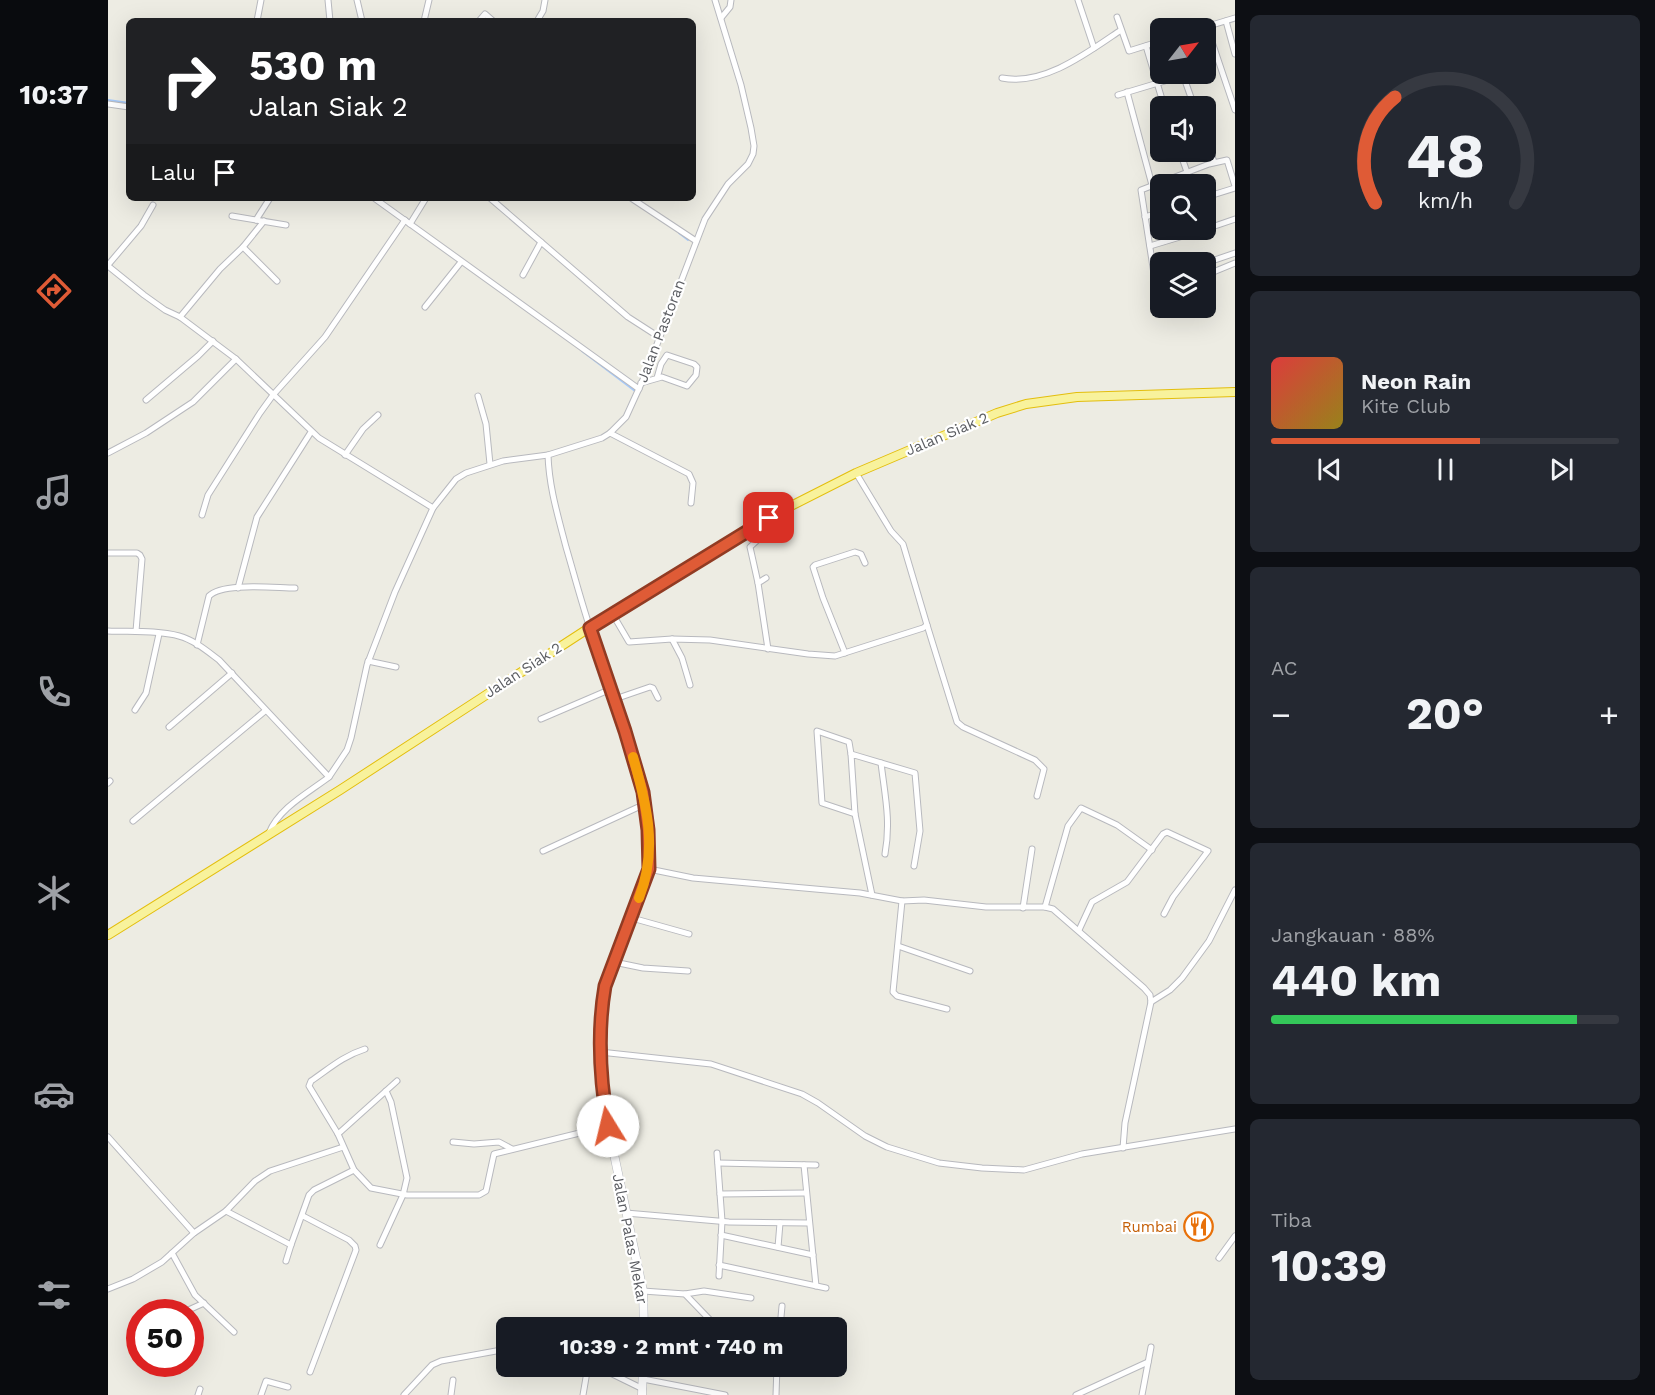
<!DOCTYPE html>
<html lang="id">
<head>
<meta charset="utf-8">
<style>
  body { margin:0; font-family:"Work Sans",sans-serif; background:#242831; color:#f1f3f6; height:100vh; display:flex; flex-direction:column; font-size:22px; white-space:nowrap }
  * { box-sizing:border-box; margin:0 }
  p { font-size:20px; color:#9ea1a6 }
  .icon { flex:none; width:33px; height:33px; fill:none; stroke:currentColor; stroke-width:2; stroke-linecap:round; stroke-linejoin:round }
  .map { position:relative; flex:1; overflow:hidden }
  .sheet { display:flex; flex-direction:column; gap:15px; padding:15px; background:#0d0f14; width:420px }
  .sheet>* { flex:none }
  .hud { position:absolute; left:18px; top:18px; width:570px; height:183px; border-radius:9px; box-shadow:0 6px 24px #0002; background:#202124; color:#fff; overflow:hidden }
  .needle { width:39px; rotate:59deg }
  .tools { position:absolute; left:1042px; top:18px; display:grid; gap:12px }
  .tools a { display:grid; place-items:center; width:66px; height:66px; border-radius:9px; background:#171b24; box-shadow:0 6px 24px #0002; font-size:30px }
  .speed { position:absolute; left:18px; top:1299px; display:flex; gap:12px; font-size:30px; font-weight:700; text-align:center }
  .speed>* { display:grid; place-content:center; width:78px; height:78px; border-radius:50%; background:#171b24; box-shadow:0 6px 24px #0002; line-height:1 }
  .speed .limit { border:9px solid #d22; background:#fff; color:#111 }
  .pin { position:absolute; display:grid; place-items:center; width:51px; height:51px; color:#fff; margin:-26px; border-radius:12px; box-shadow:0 3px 9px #0006 }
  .me { position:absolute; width:66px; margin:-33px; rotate:351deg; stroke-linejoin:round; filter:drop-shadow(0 0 4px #0008) }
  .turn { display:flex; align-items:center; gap:21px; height:126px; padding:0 24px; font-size:27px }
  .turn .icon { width:78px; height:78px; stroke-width:2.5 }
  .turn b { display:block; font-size:42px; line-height:51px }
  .then { display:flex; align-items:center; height:57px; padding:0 24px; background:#0003; gap:12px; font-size:22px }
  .big { font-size:45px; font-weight:700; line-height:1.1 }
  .sheet .card { flex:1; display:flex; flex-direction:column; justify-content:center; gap:9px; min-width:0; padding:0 21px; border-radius:9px; background:#242831 }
  .sheet .dial { align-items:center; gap:0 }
  .dial svg { height:156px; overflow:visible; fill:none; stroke:#363941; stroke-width:7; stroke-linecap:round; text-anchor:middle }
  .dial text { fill:#f1f3f6; stroke:none }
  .song { display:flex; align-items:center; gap:18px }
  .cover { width:72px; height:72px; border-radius:9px; background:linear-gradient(135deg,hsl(0 70% 55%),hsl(50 70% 35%)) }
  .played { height:6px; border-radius:3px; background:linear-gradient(90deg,#df5b36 60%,#363941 60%) }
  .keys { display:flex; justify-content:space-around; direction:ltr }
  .heat { display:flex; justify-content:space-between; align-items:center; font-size:33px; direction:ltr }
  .charge { height:9px; border-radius:4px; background:linear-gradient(90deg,#34c759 88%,#363941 0) }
  .trip { position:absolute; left:388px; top:1317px; width:351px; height:60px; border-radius:9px; background:#171b24; box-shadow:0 6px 24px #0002; font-weight:700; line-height:60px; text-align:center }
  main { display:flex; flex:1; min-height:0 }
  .menu { display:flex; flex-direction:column; width:108px; justify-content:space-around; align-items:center; background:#090b0e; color:#9ea1a6 }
  .menu .icon { width:42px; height:42px }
  .menu .selected { color:#df5b36 }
  .menu b { font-size:27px; color:#f1f3f6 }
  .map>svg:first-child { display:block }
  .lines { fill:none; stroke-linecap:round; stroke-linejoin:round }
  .stream { stroke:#a5c9fa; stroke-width:2 }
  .minor-casing { stroke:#b8b9be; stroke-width:7 }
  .secondary-casing { stroke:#b8bac0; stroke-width:9 }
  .trunk-casing { stroke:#e3be0d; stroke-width:10 }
  .minor { stroke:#fff; stroke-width:5 }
  .secondary { stroke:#fff; stroke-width:8 }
  .trunk { stroke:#f8f29c; stroke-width:8 }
  .route-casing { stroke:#913b23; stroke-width:15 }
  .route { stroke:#df5b36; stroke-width:10 }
  .slow { stroke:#f59e0b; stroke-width:10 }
  .labels { text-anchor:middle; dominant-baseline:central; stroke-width:4.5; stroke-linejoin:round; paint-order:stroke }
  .street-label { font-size:15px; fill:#5b5d62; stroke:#fff }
  .food-label { font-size:15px; fill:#c56008; stroke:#fff; text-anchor:end }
</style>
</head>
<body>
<main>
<nav class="menu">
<b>10:37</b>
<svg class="icon selected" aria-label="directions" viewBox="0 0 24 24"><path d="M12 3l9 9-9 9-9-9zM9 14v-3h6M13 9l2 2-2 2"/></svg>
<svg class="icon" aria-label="music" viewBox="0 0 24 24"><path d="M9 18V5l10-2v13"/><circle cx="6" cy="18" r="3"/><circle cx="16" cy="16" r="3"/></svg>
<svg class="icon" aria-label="phone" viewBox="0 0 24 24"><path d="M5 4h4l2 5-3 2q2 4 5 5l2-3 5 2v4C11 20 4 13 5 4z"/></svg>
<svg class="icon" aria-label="climate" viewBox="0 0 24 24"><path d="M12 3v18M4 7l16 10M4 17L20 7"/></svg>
<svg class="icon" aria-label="car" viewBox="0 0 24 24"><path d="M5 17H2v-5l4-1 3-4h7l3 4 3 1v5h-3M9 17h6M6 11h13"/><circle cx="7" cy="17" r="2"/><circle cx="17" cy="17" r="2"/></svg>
<svg class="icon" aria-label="filters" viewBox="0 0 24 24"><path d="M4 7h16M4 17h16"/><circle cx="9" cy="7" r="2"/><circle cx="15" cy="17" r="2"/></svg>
</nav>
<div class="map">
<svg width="1127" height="1395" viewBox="0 0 1127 1395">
  <rect width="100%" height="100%" fill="#edece3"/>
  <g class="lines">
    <!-- stream -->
    <g class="stream">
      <path d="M0 100 21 103"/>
      <path d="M571 233 580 240"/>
      <path d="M474 351 527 391"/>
    </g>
    <defs>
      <g id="minor">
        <path d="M220 0 222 21"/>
        <path d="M249 0 254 21"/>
        <path d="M970 0 986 48"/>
        <path d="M1009 17 1021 51 1053 41"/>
        <path d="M613 18 622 7 623 0"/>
        <path d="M149 21 153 0"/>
        <path d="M316 21 321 0"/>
        <path d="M371 21 377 14 385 21"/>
        <path d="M429 21 435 11 437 0"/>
        <path d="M1118 21 1127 54"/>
        <path d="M1099 27 1127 110"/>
        <path d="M1094 28 1127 18"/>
        <path d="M1038 46 1056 106"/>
        <path d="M1075 75 1086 106"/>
        <path d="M894 78C936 86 979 53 1013 30"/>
        <path d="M1019 92 1044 185"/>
        <path d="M1010 95 1080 74"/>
        <path d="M0 104 21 107"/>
        <path d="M1098 139 1106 162"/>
        <path d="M1072 152 1079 172"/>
        <path d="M1098 197 1127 188"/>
        <path d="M266 198 531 389"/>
        <path d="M382 198 520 317 551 337"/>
        <path d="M523 198 588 241"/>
        <path d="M124 216 178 225"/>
        <path d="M1037 217 1053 212"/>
        <path d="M148 220 162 198"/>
        <path d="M302 224 318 198"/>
        <path d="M1098 229 1127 219"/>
        <path d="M1042 246 1095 230"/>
        <path d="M135 247 156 221"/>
        <path d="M1098 263 1127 253"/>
        <path d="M0 265 33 226 45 205"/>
        <path d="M0 266 36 295 57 310 72 317 128 359 211 438 325 508"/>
        <path d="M415 275 433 242"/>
        <path d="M1098 275 1127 263"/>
        <path d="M1051 306 1033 190 1101 164 1119 160 1127 186"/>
        <path d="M317 307 353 262"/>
        <path d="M72 317 112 269 135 247 169 281"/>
        <path d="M533 383 554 377 579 386 588 375 589 367 586 364 559 355 553 364 549 378"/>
        <path d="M370 396 378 424 382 464"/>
        <path d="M38 400 90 356 105 341"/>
        <path d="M502 433 581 474 585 483 583 503"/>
        <path d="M0 453 38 433 85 402 128 359"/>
        <path d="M237 455 255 429 270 415"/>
        <path d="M94 515 100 495 152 413 165 395 217 337 297 220"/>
        <path d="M0 553H29L32 555 34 559 28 631"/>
        <path d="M658 578 650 583 660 649"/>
        <path d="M650 583 642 547 654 536 651 524"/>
        <path d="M130 588 149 517 203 432"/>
        <path d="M504 613 521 642 564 639 602 640 700 654 727 656 815 628 819 625 795 544 783 531 748 473"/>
        <path d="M819 625 849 722 855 727 927 760 936 769 929 796"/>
        <path d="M482 628C473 601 466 574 458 547 450 516 441 487 440 455L494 438 502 433 518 417 538 373 597 219 620 184 640 164 645 154 646 146 643 128 633 85 607 0"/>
        <path d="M0 631C23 632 48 630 71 636 86 640 99 651 111 660L221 777 239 750 243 738 259 665 287 592 325 508 348 479 358 473 395 461 440 455"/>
        <path d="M564 639 574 658 582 685"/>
        <path d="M89 645 101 596C114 582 167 588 187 588"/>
        <path d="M737 653 715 598 705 567 707 565 747 552 753 554 757 563"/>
        <path d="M260 661 288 667"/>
        <path d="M507 699 542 687 545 688 550 698"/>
        <path d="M27 710 38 693 51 634"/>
        <path d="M433 719 503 689"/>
        <path d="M61 727 124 673"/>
        <path d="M743 754 741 742 709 731 714 803 747 814"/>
        <path d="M773 763C777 796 783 821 777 854"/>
        <path d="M0 783 2 781"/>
        <path d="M25 821 157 711"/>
        <path d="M161 833C171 808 200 793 221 777"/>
        <path d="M435 851 537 804"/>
        <path d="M541 869 585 878 752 893 794 901 816 900 878 907H937L945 909 1036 988 1042 995 1043 1002 1017 1123 1015 1148"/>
        <path d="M764 895 747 814 743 754 807 773 812 831 806 866"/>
        <path d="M794 901 785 992 789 996 839 1009"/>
        <path d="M937 907 960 826 973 808 1009 825 1044 850"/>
        <path d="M915 908 924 849"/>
        <path d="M524 918 581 934"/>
        <path d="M971 930 984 902 1019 882 1055 834 1059 832 1100 851 1065 897 1056 914"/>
        <path d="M790 946 862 971"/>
        <path d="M506 962 535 968 580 971"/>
        <path d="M1043 1002 1062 990 1074 978 1101 941 1127 890"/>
        <path d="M257 1049C235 1056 222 1068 203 1081L201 1086 230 1134 246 1170 263 1188 299 1195H371L378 1191 386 1154 500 1126"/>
        <path d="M492 1052 603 1064 694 1094 710 1103 757 1136 779 1147 831 1163 874 1168 916 1170 974 1154 1127 1129"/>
        <path d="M230 1134 289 1081"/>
        <path d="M0 1137 86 1233"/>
        <path d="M345 1142 366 1144 391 1142 404 1149"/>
        <path d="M609 1153 614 1221 611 1276"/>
        <path d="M610 1163 708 1165"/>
        <path d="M696 1165 708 1286"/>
        <path d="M612 1194 698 1193"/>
        <path d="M118 1211 183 1245 201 1195 206 1190 246 1170"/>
        <path d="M518 1213 621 1222 701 1223"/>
        <path d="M195 1216 241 1240 247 1246 248 1250 202 1372"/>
        <path d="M613 1235 705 1255"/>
        <path d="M272 1245 295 1195 299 1178 283 1102 278 1091"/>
        <path d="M670 1247 672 1223"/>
        <path d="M64 1253 87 1295 126 1332"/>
        <path d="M1111 1258 1127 1236"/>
        <path d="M178 1261 183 1245"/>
        <path d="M611 1265 718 1288"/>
        <path d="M0 1289 25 1279 54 1262 86 1233 118 1211 147 1181 162 1171 235 1147"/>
        <path d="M535 1291 577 1294 604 1322 613 1328"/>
        <path d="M577 1294 596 1291 643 1298"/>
        <path d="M76 1312 96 1303"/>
        <path d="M672 1328 674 1306"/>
        <path d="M488 1366 535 1389"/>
        <path d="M535 1379 617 1395"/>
        <path d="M90 1395 92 1389"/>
        <path d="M153 1395 158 1381 180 1387"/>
        <path d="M296 1395 324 1365 333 1361 399 1349"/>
        <path d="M343 1395 345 1380"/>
        <path d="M475 1395 480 1366"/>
        <path d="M668 1395 669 1366"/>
        <path d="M968 1395 1040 1362"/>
        <path d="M1034 1395 1043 1347"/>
      </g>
      <g id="secondary">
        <path d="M482 628 511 711 535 792 540 830 541 869 497 986 492 1052 494 1087 500 1126 535 1291 536 1328"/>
        <path d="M534 1395 535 1366"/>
      </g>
      <path id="trunk" d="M0 935 232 790 504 613 677 509 748 473 889 413 918 404 969 397 1127 392"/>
    </defs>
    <!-- minor casing -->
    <use href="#minor" class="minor-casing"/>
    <!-- secondary casing -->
    <use href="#secondary" class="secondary-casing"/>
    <!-- trunk casing -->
    <use href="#trunk" class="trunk-casing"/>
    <!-- minor -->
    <use href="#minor" class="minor"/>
    <!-- secondary -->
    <use href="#secondary" class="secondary"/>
    <!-- trunk -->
    <use href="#trunk" class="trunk"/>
  </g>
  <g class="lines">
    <defs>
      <path id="route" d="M500 1126C492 1080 489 1032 497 986L541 869 540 830 535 792 517 731 482 628 661 518"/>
    </defs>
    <!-- route casing -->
    <use href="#route" class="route-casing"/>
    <!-- route -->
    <use href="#route" class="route"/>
    <!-- slow -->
    <path class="slow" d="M525 757C539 805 550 850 531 898"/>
  </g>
  <!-- icons -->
  <defs>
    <symbol id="restaurant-ring" viewBox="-11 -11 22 22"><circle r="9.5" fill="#fff" stroke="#e8710a" stroke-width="1.5"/><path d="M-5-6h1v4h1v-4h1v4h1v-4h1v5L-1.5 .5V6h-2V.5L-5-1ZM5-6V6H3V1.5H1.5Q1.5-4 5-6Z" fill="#e8710a"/></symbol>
  </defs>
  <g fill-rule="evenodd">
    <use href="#restaurant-ring" x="1074" y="1210" width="33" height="33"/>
  </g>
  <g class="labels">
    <!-- street labels -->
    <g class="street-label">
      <text transform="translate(553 331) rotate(-69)">Jalan Pastoran</text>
      <text transform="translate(839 434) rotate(-23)">Jalan Siak 2</text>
      <text transform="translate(415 670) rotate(-33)">Jalan Siak 2</text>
      <text transform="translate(522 1239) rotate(79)">Jalan Palas Mekar</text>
    </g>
    <!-- food labels -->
    <g class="food-label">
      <text x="1069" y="1227">Rumbai</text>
    </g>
  </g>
</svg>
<div class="tools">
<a><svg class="needle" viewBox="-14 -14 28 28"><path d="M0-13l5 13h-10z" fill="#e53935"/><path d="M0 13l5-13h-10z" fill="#9ea1a6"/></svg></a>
<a><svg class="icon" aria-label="sound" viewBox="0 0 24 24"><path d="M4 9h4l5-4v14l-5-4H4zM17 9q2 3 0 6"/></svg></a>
<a><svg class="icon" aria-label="search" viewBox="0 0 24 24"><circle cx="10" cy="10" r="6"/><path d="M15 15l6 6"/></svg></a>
<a><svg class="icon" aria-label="layers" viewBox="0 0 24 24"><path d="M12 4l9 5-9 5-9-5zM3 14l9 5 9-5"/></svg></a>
</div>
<div class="speed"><div class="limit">50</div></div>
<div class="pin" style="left:661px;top:518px;background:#d93025"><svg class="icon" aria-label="arrive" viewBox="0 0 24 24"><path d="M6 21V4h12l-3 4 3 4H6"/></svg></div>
<svg class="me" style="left:500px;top:1126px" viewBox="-20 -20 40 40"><circle r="19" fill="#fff"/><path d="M0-13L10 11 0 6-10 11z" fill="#df5b36"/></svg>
<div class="trip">10:39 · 2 mnt · 740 m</div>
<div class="hud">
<div class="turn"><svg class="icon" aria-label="right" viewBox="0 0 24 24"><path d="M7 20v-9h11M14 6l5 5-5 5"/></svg><div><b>530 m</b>Jalan Siak 2</div></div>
<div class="then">Lalu<svg class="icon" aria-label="arrive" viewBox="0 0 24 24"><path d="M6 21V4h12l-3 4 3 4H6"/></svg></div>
</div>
</div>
<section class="sheet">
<div class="card dial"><svg viewBox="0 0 100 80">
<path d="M14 69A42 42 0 1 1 86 69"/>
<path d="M14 69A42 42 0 0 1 24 15" stroke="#df5b36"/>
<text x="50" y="56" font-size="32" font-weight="700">48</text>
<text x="50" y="72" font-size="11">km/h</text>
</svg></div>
<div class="card">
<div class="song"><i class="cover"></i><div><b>Neon Rain</b><p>Kite Club</p></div></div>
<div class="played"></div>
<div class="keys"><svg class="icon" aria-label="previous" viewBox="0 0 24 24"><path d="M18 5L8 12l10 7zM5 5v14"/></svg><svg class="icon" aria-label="pause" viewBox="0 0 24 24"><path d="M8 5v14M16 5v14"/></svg><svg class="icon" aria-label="next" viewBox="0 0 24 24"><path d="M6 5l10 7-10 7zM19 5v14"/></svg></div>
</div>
<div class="card"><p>AC</p>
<div class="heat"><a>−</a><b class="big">20°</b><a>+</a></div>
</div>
<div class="card"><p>Jangkauan · 88%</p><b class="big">440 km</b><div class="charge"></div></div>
<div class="card"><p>Tiba</p><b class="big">10:39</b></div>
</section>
</main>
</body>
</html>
